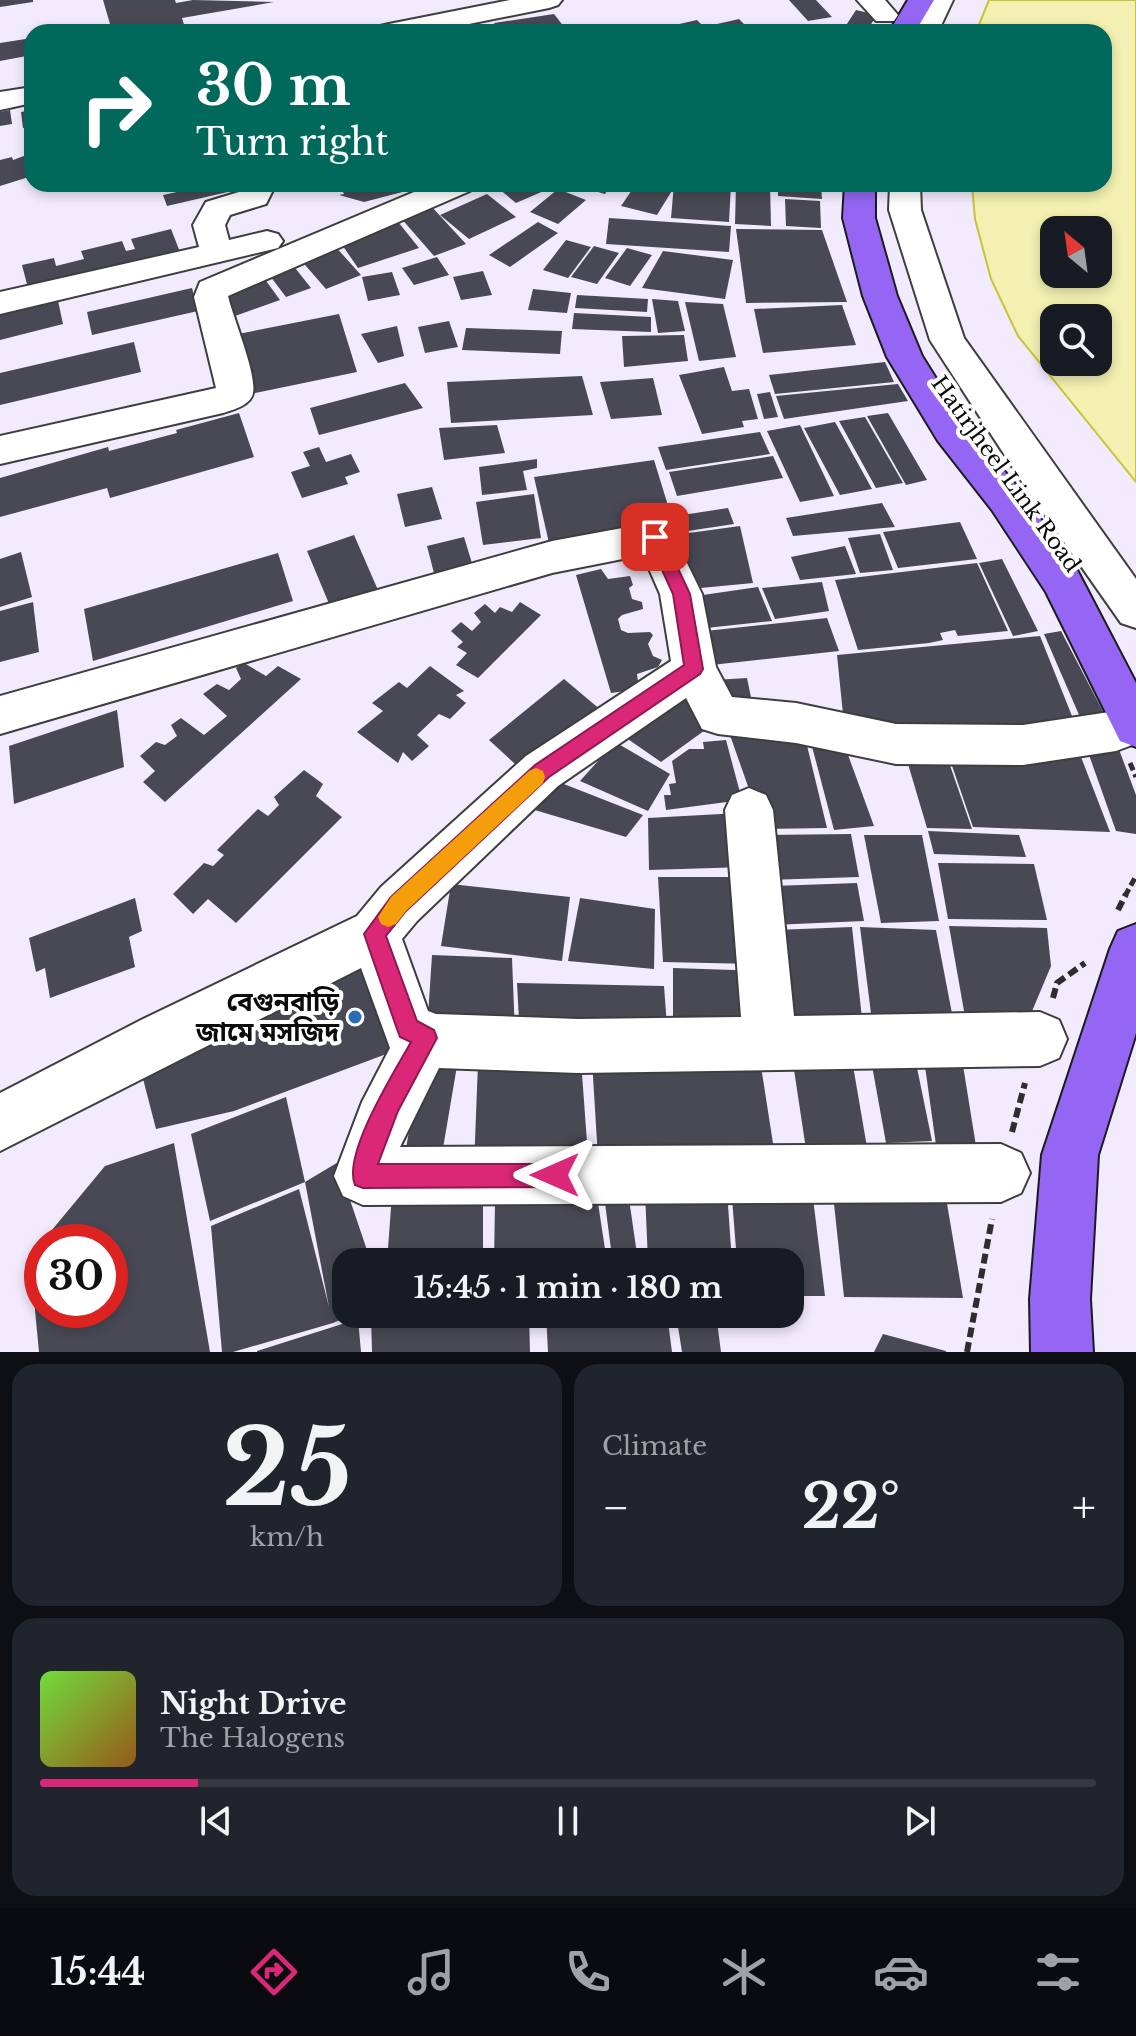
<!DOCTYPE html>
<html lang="en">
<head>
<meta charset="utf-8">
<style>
  body { margin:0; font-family:"Libre Baskerville","Noto Sans Bengali",serif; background:#20242c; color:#f1f3f6; height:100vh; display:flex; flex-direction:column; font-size:30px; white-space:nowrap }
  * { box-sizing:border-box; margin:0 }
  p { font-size:26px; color:#9ea1a6 }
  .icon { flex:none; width:44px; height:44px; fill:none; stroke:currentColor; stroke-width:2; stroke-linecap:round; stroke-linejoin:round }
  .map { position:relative; height:1352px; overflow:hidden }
  .drawer { display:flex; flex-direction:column; gap:12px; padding:12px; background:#0d0f14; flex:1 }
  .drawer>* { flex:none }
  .banner { position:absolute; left:24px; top:24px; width:1088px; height:168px; border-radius:24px; box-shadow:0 4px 12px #0003; background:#00695c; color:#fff; overflow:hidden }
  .needle { width:52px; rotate:331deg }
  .controls { position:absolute; left:1040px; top:216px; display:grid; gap:16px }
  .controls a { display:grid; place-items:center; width:72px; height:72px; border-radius:16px; background:#171b24; box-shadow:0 4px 12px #0003; font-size:40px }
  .speed { position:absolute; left:24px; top:1224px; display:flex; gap:16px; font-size:40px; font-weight:700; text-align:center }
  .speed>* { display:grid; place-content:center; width:104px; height:104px; border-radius:50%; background:#171b24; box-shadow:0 4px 12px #0003; line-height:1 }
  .speed .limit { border:12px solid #d22; background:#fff; color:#111 }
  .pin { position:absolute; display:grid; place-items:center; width:68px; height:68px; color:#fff; margin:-34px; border-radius:16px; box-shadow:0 4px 12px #0006 }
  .me { position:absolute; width:88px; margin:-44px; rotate:270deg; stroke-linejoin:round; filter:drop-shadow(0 0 6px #0008) }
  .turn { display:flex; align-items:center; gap:28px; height:168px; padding:0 40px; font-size:36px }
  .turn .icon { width:104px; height:104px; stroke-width:2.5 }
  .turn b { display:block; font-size:56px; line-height:68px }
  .big { font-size:60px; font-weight:700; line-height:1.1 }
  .drawer .widget { flex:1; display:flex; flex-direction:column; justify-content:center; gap:12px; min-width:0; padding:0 28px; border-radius:24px; background:#20242c }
  .drawer .dial { align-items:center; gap:0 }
  .dial b { font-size:104px; line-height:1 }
  .song { display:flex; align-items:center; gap:24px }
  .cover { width:96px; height:96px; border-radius:12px; background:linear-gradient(135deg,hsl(100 70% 55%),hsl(30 70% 35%)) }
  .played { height:8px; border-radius:4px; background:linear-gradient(90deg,#db2777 15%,#363941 15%) }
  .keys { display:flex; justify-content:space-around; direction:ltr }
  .heat { display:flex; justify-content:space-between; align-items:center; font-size:44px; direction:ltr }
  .drawer .tiles { flex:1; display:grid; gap:12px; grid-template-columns:1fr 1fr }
  .widget:last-child { grid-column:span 2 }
  .trip { position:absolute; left:332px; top:1248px; width:472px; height:80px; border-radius:24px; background:#171b24; box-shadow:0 4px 12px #0003; font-weight:700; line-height:80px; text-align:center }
  .menu { display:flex; height:128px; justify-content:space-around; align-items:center; background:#090b0e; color:#9ea1a6 }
  .menu .icon { width:56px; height:56px }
  .menu .on { color:#db2777 }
  .menu b { font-size:36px; color:#f1f3f6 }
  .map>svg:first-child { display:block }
  .water { fill:#f3f0b1; stroke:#c8c33b; stroke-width:2; fill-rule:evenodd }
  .building { fill:#484954 }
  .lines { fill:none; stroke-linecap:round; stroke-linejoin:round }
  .minor-casing { stroke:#3e3e3e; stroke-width:4 }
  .major-casing { stroke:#1c1c1c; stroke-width:4 }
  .path-far1 { stroke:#2d2d2d; stroke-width:5; stroke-dasharray:8 4; stroke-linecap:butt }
  .path { stroke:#2d2d2d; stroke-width:6; stroke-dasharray:10 5; stroke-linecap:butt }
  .minor { fill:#fff; fill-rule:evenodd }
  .major { fill:#9466f3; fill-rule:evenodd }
  .route { fill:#db2777; stroke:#8e194d; stroke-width:2 }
  .slow { fill:#f59e0b }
  .poi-dot { fill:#296db6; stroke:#fff; stroke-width:3 }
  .labels { text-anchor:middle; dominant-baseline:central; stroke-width:8; stroke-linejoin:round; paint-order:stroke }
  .street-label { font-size:22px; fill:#0b0b0b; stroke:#fff }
  .near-poi-label { font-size:26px; font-weight:bold; fill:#0b0b0b; stroke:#fff; text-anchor:end }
</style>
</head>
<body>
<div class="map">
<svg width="1136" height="1352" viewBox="0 0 1136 1352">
  <rect width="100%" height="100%" fill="#f2ebfe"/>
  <!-- water -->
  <path class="water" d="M989 0H1136V482L1018 336 991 279 975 219 972 185 1104 184V32H976ZM1054 230H1098V274H1054ZM1054 318H1098V362H1054Z"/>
  <!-- building -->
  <g class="building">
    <path d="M0 0H33V2L0 7Z"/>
    <path d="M103 0H175L176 3 193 0 274 2 182 18 185 28 164 32H75L110 24Z"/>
    <path d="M789 0H816L832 17 808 21Z"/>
    <path d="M856 10 877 15 866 32 843 30Z"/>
    <path d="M554 14 568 32H500L494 23Z"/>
    <path d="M739 19 752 32H644L697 20 704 27Z"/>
    <path d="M484 25 489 32H453V30Z"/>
    <path d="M32 38V55L0 61V43Z"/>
    <path d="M10 110 12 124 0 126V112Z"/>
    <path d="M32 110V126L23 128 21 112Z"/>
    <path d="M32 153V176L0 186V160L12 157 13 160Z"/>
    <path d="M175 184H229L232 191 167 206 163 195 177 192Z"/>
    <path d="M349 184H405L410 190 364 202 339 195 344 194 340 186Z"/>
    <path d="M493 184H539L546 190 516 203Z"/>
    <path d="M570 184H612L605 194Z"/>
    <path d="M636 184H652L673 189 657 215 621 206Z"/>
    <path d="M674 184H731L729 222 671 218Z"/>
    <path d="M736 184H770L771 226 735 224Z"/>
    <path d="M778 184 821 186 822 199 778 196Z"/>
    <path d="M558 189 586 200 558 224 530 212Z"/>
    <path d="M487 194 516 217 469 239 440 215Z"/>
    <path d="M785 199 820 201 821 228 786 226Z"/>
    <path d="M431 206 466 244 434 256 400 217Z"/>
    <path d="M395 218 419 248 358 268 336 236Z"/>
    <path d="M609 218 731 226 729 252 606 244Z"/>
    <path d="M538 222 558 233 510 267 489 255Z"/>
    <path d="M171 229 180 252 28 288 22 265 54 258 56 266 84 259 81 251 122 241 126 251 135 249 131 239Z"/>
    <path d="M736 229 822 230 847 302 746 303Z"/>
    <path d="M566 240 591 247 568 278 543 270Z"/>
    <path d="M334 245 361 275 326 289 299 258Z"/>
    <path d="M594 246 619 253 597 284 571 277Z"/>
    <path d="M627 248 652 255 630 286 605 278Z"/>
    <path d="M663 251 733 260 725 299 642 288Z"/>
    <path d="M437 257 449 275 414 285 402 268Z"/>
    <path d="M292 264 311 288 286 297 267 272Z"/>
    <path d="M483 271 492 295 461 300 453 277Z"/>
    <path d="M392 272 400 295 368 301 362 277Z"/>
    <path d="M261 274 280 300 235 316 217 290Z"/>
    <path d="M192 288 198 311 92 335 87 312Z"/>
    <path d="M533 289 571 293 567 313 528 310Z"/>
    <path d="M577 295 648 299 647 312 575 308Z"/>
    <path d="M57 296 63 324 0 340V309Z"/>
    <path d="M652 299 678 301 685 331 658 333Z"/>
    <path d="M685 302 723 304 736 357 699 361Z"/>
    <path d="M842 305 856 345 763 353 754 309Z"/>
    <path d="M574 313 651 317V332L572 329Z"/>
    <path d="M339 314 357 372 246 395 233 335Z"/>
    <path d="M449 321 458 347 425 353 418 327Z"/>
    <path d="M397 326 404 356 378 363 361 334Z"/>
    <path d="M466 328 562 331 560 354 462 350Z"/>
    <path d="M684 335 688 361 624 367 622 336Z"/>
    <path d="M134 342 141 372 0 405V373Z"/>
    <path d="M885 362 894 382 775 394 769 375Z"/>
    <path d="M724 367 732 391 749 389 758 419 742 421 744 427 702 434 679 375Z"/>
    <path d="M582 376 593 415 451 423 447 382Z"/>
    <path d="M653 378 662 415 611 419 600 382Z"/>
    <path d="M405 383 423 408 319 435 310 408Z"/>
    <path d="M898 384 908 401 784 419 776 396Z"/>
    <path d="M770 392 778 417 764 419 757 394Z"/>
    <path d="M239 413 254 457 110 498 107 488 0 517V478L108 447 109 451 177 433 176 430Z"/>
    <path d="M888 413 927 480 906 485 867 416Z"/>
    <path d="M865 417 903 483 876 488 839 421Z"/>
    <path d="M835 422 872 489 840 495 804 428Z"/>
    <path d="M497 425 505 453 444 460 439 428Z"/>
    <path d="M800 425 834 496 800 502 767 431Z"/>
    <path d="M760 432 770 454 666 470 658 447Z"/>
    <path d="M319 447 326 462 351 454 360 472 345 477 348 484 302 498 291 472 310 466 303 452Z"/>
    <path d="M773 456 783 478 677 496 669 472Z"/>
    <path d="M537 459V468L523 471 527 490 482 495 479 467Z"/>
    <path d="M654 460 674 525 549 543 534 477Z"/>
    <path d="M432 487 442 519 405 527 397 494Z"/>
    <path d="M534 494 541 538 483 545 476 502Z"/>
    <path d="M882 503 895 527 793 536 786 518Z"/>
    <path d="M728 508 734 524 681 532 676 516Z"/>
    <path d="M960 522 977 559 898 568 883 532Z"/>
    <path d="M740 526 753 583 690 589 667 536Z"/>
    <path d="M880 534 893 570 860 573 848 538Z"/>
    <path d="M354 535 378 590 330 606 307 551Z"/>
    <path d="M464 537 475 573 436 581 427 546Z"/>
    <path d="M845 546 856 574 800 580 791 557Z"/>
    <path d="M21 552 32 597 0 607V559Z"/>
    <path d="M278 553 293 601 93 661 84 609Z"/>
    <path d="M1002 559 1038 631 1013 636 979 563Z"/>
    <path d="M977 563 1008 631 958 636 955 630 940 633 943 640 929 643 858 650 835 580Z"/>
    <path d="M601 569 608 579 630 576 633 585 629 588 632 599 642 602 643 609 622 615 618 619 621 630 628 633 650 632 653 635 648 644 653 656 662 660 658 667 637 674 639 689 611 693 576 575Z"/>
    <path d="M822 582 829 611 775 619 762 588Z"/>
    <path d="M758 587 772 621 697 629 689 597Z"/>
    <path d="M33 602 39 652 0 662V611Z"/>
    <path d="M520 602 541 615 478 678 456 665 467 653 457 647 463 642 451 631 461 622 472 631 481 622 474 613 485 604 495 613 500 607 512 612Z"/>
    <path d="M827 618 839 651 702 666 696 632Z"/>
    <path d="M1061 631 1109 723 1086 731 1044 634Z"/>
    <path d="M1040 636 1078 731 844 724 837 655Z"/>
    <path d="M244 663 266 676 278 666 301 679 165 802 143 782 155 771 140 756 156 742 165 745 177 736 171 725 181 718 204 735 227 716 203 694 217 684 229 690 241 679 236 668Z"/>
    <path d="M430 666 464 691 456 695 466 703 450 719 439 714 417 735 429 746 412 761 403 752 398 763 357 732 383 711 372 703 399 682 407 688Z"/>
    <path d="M747 678 753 707 719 709 714 680Z"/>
    <path d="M564 679 602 711 527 775 489 740Z"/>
    <path d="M686 687 719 720 661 762 622 735Z"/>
    <path d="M117 710 124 767 14 804 9 746Z"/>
    <path d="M803 729 827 828 763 829 731 738 722 731Z"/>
    <path d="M840 733 874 826 834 830 809 735Z"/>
    <path d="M1114 736 1136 795V834L1116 831 1083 738Z"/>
    <path d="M726 740 742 800 666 810 664 795H671L669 784 676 783 672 761 689 749H704L703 742Z"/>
    <path d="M615 742 670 774 648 811 580 781Z"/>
    <path d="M1076 744 1110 832 973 827 948 754Z"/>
    <path d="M903 747 944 748 972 829 927 828Z"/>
    <path d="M304 770 323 784 316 796 342 817 236 923 208 899 193 914 173 894 204 863 213 866 224 855 217 850 258 809 268 816 279 805 274 797Z"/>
    <path d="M551 779 643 815 626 837 521 806Z"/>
    <path d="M739 813 746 867 649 870 648 818Z"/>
    <path d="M928 831 1019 835 1026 857 934 854Z"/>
    <path d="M851 834 859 877 767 880 763 835Z"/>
    <path d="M864 835H922L939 921 881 923Z"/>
    <path d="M938 863 1034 864 1047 920 948 919Z"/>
    <path d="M658 877H746L754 964 663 962Z"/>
    <path d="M857 883 864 921 772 925 773 886Z"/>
    <path d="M451 884 570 897 562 961 441 946Z"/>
    <path d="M135 898 142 931 129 937 135 967 50 998 45 968 36 972 29 938Z"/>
    <path d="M580 898 655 909 654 969 568 961Z"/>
    <path d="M949 926 1047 928 1051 966 1025 1028H967Z"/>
    <path d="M852 927 863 1027 782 1028 775 930Z"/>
    <path d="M860 927 936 930 954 1024 872 1021Z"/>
    <path d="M432 955 512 958 515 1033 427 1032Z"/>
    <path d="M369 959 397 1050 234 1111 156 1129 141 1071Z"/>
    <path d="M673 968 766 971 772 1037 673 1036Z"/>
    <path d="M517 983 664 986 668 1039H520Z"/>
    <path d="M923 1052 961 1053 976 1146 936 1145Z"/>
    <path d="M422 1055 458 1060 441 1160H404Z"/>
    <path d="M915 1058 932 1141 886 1143 871 1060Z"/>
    <path d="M581 1060 589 1170 474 1167 478 1063Z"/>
    <path d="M592 1060H760L777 1169 599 1175Z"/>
    <path d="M852 1060 868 1153 807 1156 793 1063Z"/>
    <path d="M286 1097 305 1182 210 1221 191 1134Z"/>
    <path d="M174 1143 210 1352H39L30 1258 42 1243V1310H110V1242H42L105 1166Z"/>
    <path d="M345 1158 348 1194 371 1262H346V1314H354L333 1323 233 1352H222L211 1226 299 1189 329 1307 305 1182Z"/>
    <path d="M832 1185 944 1186 963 1298 844 1297Z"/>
    <path d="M727 1191 732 1262H648L645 1192Z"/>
    <path d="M392 1194 483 1197V1262H387Z"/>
    <path d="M732 1198H813L825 1296H790V1262H737Z"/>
    <path d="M629 1199 637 1254 612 1257 605 1203Z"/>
    <path d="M495 1203H598L607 1262H494Z"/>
    <path d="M380 1314H529L530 1352H372L371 1316Z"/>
    <path d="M546 1314H667L672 1352H548Z"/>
    <path d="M676 1314H716L721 1352H682Z"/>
    <path d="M358 1319 361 1352H257V1351Z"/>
    <path d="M883 1334 946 1351V1352H874Z"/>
  </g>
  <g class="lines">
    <defs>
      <g id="minor">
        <path d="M510 0H562L558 5 549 8 429 32H376L380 26 389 24Z"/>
        <path d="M857 0H885L898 15 894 21H876Z"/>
        <path d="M927 0H953L938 32H912Z"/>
        <path d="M32 87V103L0 110V92Z"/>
        <path d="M246 184H276L266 204 230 215 225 225 229 240 267 231 278 234 283 241 278 248 0 314V292L199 247 193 225 206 202 242 191Z"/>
        <path d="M433 184H474L470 191 228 296C233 318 257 374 253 393 251 405 233 410 223 413L0 464V436L216 388 194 297 200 282Z"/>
        <path d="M890 184H920L921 210 964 338 1136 579V628L1121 623 1024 485 930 340 889 210Z"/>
        <path d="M655 522 669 526 702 594 716 667 732 697 796 703 896 724 1023 725 1116 711 1132 717 1136 725 1132 745 1116 751 1023 765 896 764 796 743 718 734 702 729 686 698 558 786 417 921 402 939 428 1011 436 1014 578 1019 741 1017 725 810 732 795 749 788 766 795 773 810 794 1016 1040 1012 1059 1020 1067 1039 1059 1058 1040 1066 578 1073 439 1068 400 1147 1001 1144 1021 1153 1030 1173 1021 1193 1001 1202 363 1205 343 1196 334 1176 362 1102 390 1048 361 968 0 1151V1093L141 1020 357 916 381 887 526 756 671 661 660 594 643 555 552 573 0 734V696L552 541Z"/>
      </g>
      <g id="major">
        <path d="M908 0H934L915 32H889Z"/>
        <path d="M845 184H875V218L897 296 922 356 964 423 1020 490 1077 570 1136 683V747L1120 741 1046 592 992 510 938 441 887 357 863 296 843 218Z"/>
        <path d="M1136 924V1033L1098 1155 1090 1299 1093 1352H1031L1030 1299 1042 1155 1110 949 1118 931Z"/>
      </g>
    </defs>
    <!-- minor casing -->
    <use href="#minor" class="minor-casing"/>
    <!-- major casing -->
    <use href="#major" class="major-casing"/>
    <!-- path-far1 -->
    <g class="path-far1">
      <path d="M1130 763 1136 777"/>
      <path d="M1125 896 1136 876"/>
    </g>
    <!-- path -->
    <g class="path">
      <path d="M1118 910 1126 894"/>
      <path d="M1053 998 1057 983 1085 963"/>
      <path d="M1012 1132 1025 1083"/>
      <path d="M967 1352 992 1219"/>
    </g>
    <!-- minor -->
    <use href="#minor" class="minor"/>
    <!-- major -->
    <use href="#major" class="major"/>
  </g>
  <!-- route -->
  <path class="route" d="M655 531 661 532 690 594 703 669 700 674 549 777 406 911 386 936 417 1021 434 1030 437 1038 398 1111 378 1164H555L563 1167 566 1175 563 1184 555 1187 363 1188 355 1185C342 1154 395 1071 411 1042L400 1037 397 1029 364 934 391 897 535 765 684 665 673 594 647 537Z"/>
  <!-- slow -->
  <path class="slow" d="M536 768 543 771 545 777 543 783 406 911 396 924 388 927 381 924 378 917 391 897 529 771Z"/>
  <!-- markers -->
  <circle class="poi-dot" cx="355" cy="1017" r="8"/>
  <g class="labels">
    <!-- street labels -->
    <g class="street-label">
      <text transform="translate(1006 474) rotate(54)">Hatirjheel Link Road</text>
    </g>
    <!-- near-poi labels -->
    <g class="near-poi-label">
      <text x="339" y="1002">বেগুনবাড়ি<tspan x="339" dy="30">জামে মসজিদ</tspan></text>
    </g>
  </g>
</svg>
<div class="controls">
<a><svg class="needle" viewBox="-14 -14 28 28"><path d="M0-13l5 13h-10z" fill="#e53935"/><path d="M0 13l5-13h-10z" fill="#9ea1a6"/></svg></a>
<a><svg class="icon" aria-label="search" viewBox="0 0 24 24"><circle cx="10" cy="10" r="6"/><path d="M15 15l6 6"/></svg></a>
</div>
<div class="speed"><div class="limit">30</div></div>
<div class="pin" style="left:655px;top:537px;background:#d93025"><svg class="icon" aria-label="arrive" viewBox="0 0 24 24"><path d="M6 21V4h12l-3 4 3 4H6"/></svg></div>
<svg class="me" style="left:555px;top:1175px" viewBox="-20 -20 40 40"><path d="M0-17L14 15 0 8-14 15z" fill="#db2777" stroke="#fff" stroke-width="4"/></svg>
<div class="trip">15:45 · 1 min · 180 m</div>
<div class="banner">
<div class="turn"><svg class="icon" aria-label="right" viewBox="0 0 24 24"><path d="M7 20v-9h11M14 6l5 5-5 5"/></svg><div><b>30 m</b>Turn right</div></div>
</div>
</div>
<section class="drawer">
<div class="tiles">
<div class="widget dial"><b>25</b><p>km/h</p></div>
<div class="widget"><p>Climate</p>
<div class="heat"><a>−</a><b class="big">22°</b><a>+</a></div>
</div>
<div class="widget">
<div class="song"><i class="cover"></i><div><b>Night Drive</b><p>The Halogens</p></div></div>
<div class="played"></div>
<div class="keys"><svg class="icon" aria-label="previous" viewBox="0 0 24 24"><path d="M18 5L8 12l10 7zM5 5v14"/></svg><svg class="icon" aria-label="pause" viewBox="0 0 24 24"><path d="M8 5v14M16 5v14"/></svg><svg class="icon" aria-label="next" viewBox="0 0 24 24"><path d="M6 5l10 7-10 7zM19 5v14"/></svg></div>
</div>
</div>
</section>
<nav class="menu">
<b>15:44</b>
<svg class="icon on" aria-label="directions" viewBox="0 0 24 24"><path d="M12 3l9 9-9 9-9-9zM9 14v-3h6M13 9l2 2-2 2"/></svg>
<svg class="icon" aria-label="music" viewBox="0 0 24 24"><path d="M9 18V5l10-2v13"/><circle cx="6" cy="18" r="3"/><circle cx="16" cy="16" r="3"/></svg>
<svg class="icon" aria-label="phone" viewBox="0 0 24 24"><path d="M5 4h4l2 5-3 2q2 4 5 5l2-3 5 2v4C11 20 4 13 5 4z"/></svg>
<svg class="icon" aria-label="climate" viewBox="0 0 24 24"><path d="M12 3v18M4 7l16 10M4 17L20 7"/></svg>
<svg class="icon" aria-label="car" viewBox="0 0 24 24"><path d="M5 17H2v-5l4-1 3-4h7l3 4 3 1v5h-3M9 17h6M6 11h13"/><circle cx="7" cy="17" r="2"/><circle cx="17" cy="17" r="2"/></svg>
<svg class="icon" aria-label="filters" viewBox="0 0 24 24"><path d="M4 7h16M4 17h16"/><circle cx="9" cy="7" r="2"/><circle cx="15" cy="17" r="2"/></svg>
</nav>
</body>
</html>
